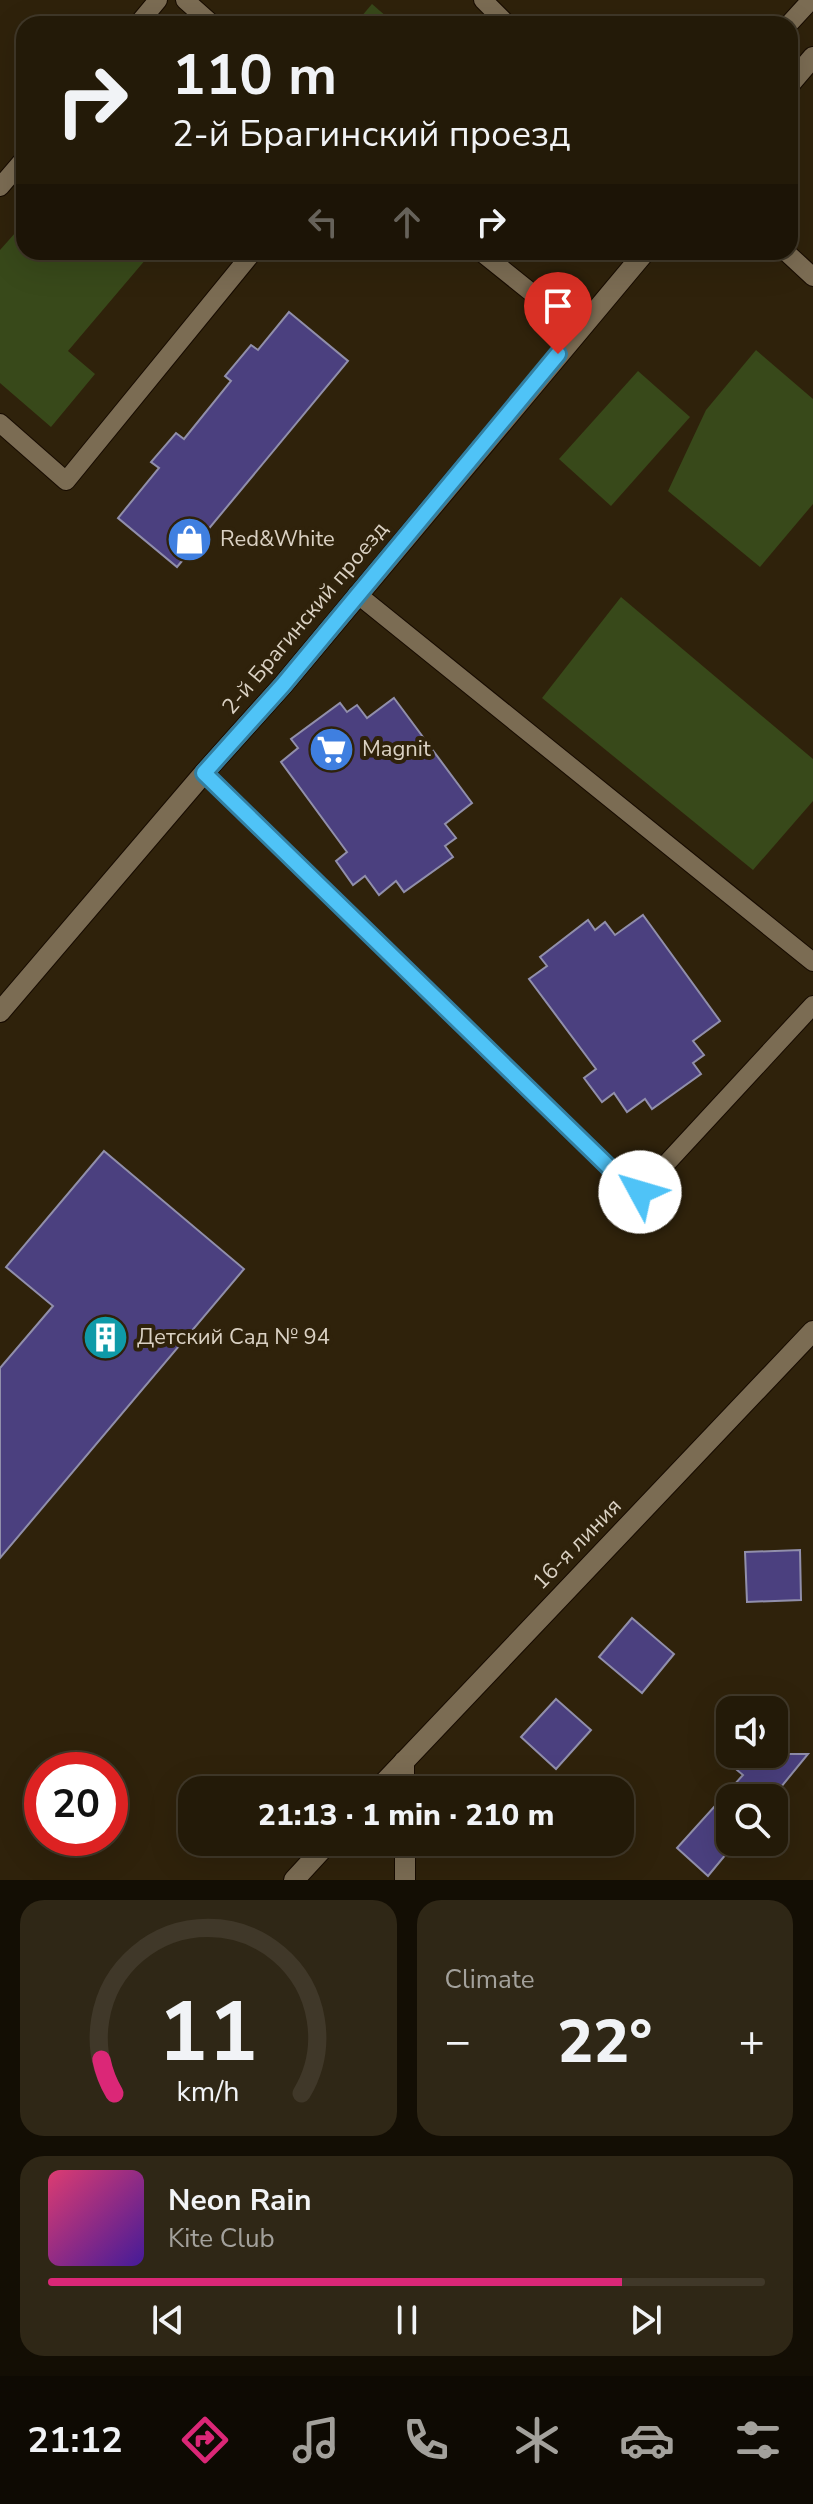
<!DOCTYPE html>
<html lang="en">
<head>
<meta charset="utf-8">
<style>
  body { margin:0; font-family:"Nunito Sans",sans-serif; background:#2f2716; color:#f1f3f6; height:100vh; display:flex; flex-direction:column; font-size:30px; white-space:nowrap }
  * { box-sizing:border-box; margin:0 }
  p { font-size:26px; color:#a3a19c }
  .icon { flex:none; width:44px; height:44px; fill:none; stroke:currentColor; stroke-width:2; stroke-linecap:round; stroke-linejoin:round }
  .map { position:relative; height:1880px; overflow:hidden }
  .side { display:flex; flex-direction:column; gap:20px; padding:20px; background:#130e04; flex:1 }
  .side>* { flex:none }
  .top-card { position:absolute; left:16px; top:16px; width:782px; height:244px; border-radius:24px; box-shadow:0 8px 32px #0002,0 0 0 2px #403829; background:#231a08; color:#f1f3f6; overflow:hidden }
  .buttons { position:absolute; left:716px; top:1696px; display:grid; gap:16px }
  .buttons a { display:grid; place-items:center; width:72px; height:72px; border-radius:16px; background:#231a08; box-shadow:0 8px 32px #0002,0 0 0 2px #403829; font-size:40px }
  .speed { position:absolute; left:24px; top:1752px; display:flex; gap:16px; font-size:40px; font-weight:700; text-align:center }
  .speed>* { display:grid; place-content:center; width:104px; height:104px; border-radius:50%; background:#231a08; box-shadow:0 8px 32px #0002,0 0 0 2px #403829; line-height:1 }
  .speed .limit { border:12px solid #d22; background:#fff; color:#111 }
  .pin { position:absolute; display:grid; place-items:center; width:68px; height:68px; color:#fff; margin:-82px -34px; border-radius:50% 50% 50% 0; rotate:-45deg; box-shadow:0 0 8px #0007 }
  .pin .icon { rotate:45deg }
  .me { position:absolute; width:88px; margin:-44px; rotate:309deg; stroke-linejoin:round; filter:drop-shadow(0 0 6px #0008) }
  .turn { display:flex; align-items:center; gap:28px; height:168px; padding:0 24px; font-size:36px }
  .turn .icon { width:104px; height:104px; stroke-width:2.5 }
  .turn b { display:block; font-size:56px; line-height:68px }
  .lanes { display:flex; align-items:center; height:76px; padding:0 24px; background:#0003; justify-content:center; gap:40px; direction:ltr }
  .lanes .off { opacity:.35 }
  .big { font-size:60px; font-weight:800; line-height:1.1 }
  .side .tile { flex:1; display:flex; flex-direction:column; justify-content:center; gap:12px; min-width:0; padding:0 28px; border-radius:24px; background:#2f2716 }
  .side .dial { align-items:center; gap:0 }
  .dial svg { height:208px; overflow:visible; fill:none; stroke:#403829; stroke-width:7; stroke-linecap:round; text-anchor:middle }
  .dial text { fill:#f1f3f6; stroke:none }
  .song { display:flex; align-items:center; gap:24px }
  .cover { width:96px; height:96px; border-radius:12px; background:linear-gradient(135deg,hsl(340 70% 55%),hsl(260 70% 35%)) }
  .played { height:8px; border-radius:4px; background:linear-gradient(90deg,#db2777 80%,#403829 80%) }
  .keys { display:flex; justify-content:space-around; direction:ltr }
  .heat { display:flex; justify-content:space-between; align-items:center; font-size:44px; direction:ltr }
  .side .tiles { flex:1; display:grid; gap:20px; grid-template-columns:1fr 1fr }
  .tile:last-child { grid-column:span 2 }
  .trip { position:absolute; left:178px; top:1776px; width:456px; height:80px; border-radius:24px; background:#231a08; box-shadow:0 8px 32px #0002,0 0 0 2px #403829; font-weight:800; line-height:80px; text-align:center }
  .menu { display:flex; height:128px; justify-content:space-around; align-items:center; background:#0e0a03; color:#a3a19c }
  .menu .icon { width:56px; height:56px }
  .menu .selected { color:#db2777 }
  .menu b { font-size:36px; color:#f1f3f6 }
  .map>svg:first-child { display:block }
  .green { fill:#38491a }
  .building { fill:#4b407f; stroke:#918fab; stroke-width:2 }
  .lines { fill:none; stroke-linecap:round; stroke-linejoin:round }
  .service-casing { stroke:#170b00; stroke-width:20 }
  .minor-casing { stroke:#170b00; stroke-width:22 }
  .service { stroke:#7b6c53; stroke-width:18 }
  .minor { stroke:#7b6c53; stroke-width:20 }
  .route-casing { stroke:#337fa1; stroke-width:20 }
  .route { stroke:#4fc3f7; stroke-width:14 }
  .labels { text-anchor:middle; dominant-baseline:central; stroke-width:8; stroke-linejoin:round; paint-order:stroke }
  .poi-label { font-size:22px; fill:#dad1c3; stroke:#2f220b; text-anchor:start }
  .street-label { font-size:22px; fill:#dad1c3; stroke:#2f220b }
</style>
</head>
<body>
<div class="map">
<svg width="813" height="1880" viewBox="0 0 813 1880">
  <rect width="100%" height="100%" fill="#2f220b"/>
  <!-- green -->
  <g class="green">
    <path d="M372 4 395 24H355Z"/>
    <path d="M24 223V252H152L68 351 95 374 51 427 0 383V250Z"/>
    <path d="M756 350 813 399V504L760 567 668 491 706 410Z"/>
    <path d="M638 371 690 417 611 506 559 459Z"/>
    <path d="M621 597 813 759V801L753 870 542 698Z"/>
  </g>
  <!-- building -->
  <g class="building">
    <path d="M289 312 348 361 177 567 118 518 159 468 151 462 176 433 184 439 231 381 225 376 251 345 258 350Z"/>
    <path d="M394 698 472 803 445 824 456 838 445 846 453 857 404 892 396 881 379 895 365 876 353 885 336 861 347 852 281 762 298 748 291 739 340 703 347 712 357 705 367 718Z"/>
    <path d="M643 915 720 1021 693 1041 704 1055 693 1063 701 1074 652 1109 645 1099 627 1112 614 1093 602 1102 584 1078 596 1069 529 979 547 966 540 957 588 920 595 930 605 922 615 935Z"/>
    <path d="M104 1151 244 1269 0 1558V1368L53 1306 6 1267Z"/>
    <path d="M800 1550 801 1600 747 1602 745 1552Z"/>
    <path d="M632 1618 674 1654 642 1693 599 1657Z"/>
    <path d="M556 1699 591 1730 556 1769 521 1737Z"/>
    <path d="M718 1754H808L772 1798H730V1842H736L708 1876 677 1848 743 1775Z"/>
  </g>
  <g class="lines">
    <defs>
      <g id="service">
        <path d="M185 0 212 24"/>
        <path d="M483 0 507 24"/>
        <path d="M138 24 158 0"/>
        <path d="M789 24 811 0"/>
        <path d="M0 187 24 159"/>
        <path d="M481 252 578 330"/>
        <path d="M786 252 813 277"/>
        <path d="M0 423 66 481 253 252"/>
        <path d="M357 594 813 962"/>
        <path d="M204 773 617 1175 640 1192 813 1005"/>
      </g>
      <g id="minor">
        <path d="M790 84 813 57"/>
        <path d="M0 1012 204 773 283 685 645 252"/>
        <path d="M404 1761V1790"/>
        <path d="M377 1790 813 1331"/>
        <path d="M405 1842V1880"/>
        <path d="M294 1880 329 1842"/>
      </g>
    </defs>
    <!-- service casing -->
    <use href="#service" class="service-casing"/>
    <!-- minor casing -->
    <use href="#minor" class="minor-casing"/>
    <!-- service -->
    <use href="#service" class="service"/>
    <!-- minor -->
    <use href="#minor" class="minor"/>
  </g>
  <g class="lines">
    <defs>
      <path id="route" d="M558 354 283 685 204 773 617 1175 640 1192"/>
    </defs>
    <!-- route casing -->
    <use href="#route" class="route-casing"/>
    <!-- route -->
    <use href="#route" class="route"/>
  </g>
  <!-- icons -->
  <defs>
    <symbol id="shop-disc" viewBox="-11 -11 22 22"><circle r="9.5" fill="#3f7fe0" stroke="#2f220b"/><path d="M-5-2.5h2.3a2.7 3.5 0 0 1 5.4 0H5L5.5 6h-11ZM-1.5-2.5h3a1.5 2.3 0 0 0-3 0Z" fill="#fff"/></symbol>
    <symbol id="supermarket-disc" viewBox="-11 -11 22 22"><circle r="9.5" fill="#3f7fe0" stroke="#2f220b"/><path d="M-6-5.5h2.5l.6 2H6L4.5 2H-2.5L-4.4-4H-6ZM-1.5 3.2a1.3 1.3 0 1 0 .1 0ZM3 3.2a1.3 1.3 0 1 0 .1 0Z" fill="#fff"/></symbol>
    <symbol id="building-disc" viewBox="-11 -11 22 22"><circle r="9.5" fill="#0f9aa8" stroke="#2f220b"/><path d="M-4-6H4V6H1V3H-1V6H-4ZM-2.5-4.3h1.7v1.8h-1.7ZM.8-4.3h1.7v1.8H.8ZM-2.5-1h1.7V.8h-1.7ZM.8-1h1.7V.8H.8Z" fill="#fff"/></symbol>
  </defs>
  <g fill-rule="evenodd">
    <use href="#shop-disc" x="164" y="514" width="51" height="51"/>
    <use href="#supermarket-disc" x="306" y="724" width="51" height="51"/>
    <use href="#building-disc" x="80" y="1312" width="51" height="51"/>
  </g>
  <g class="labels">
    <!-- poi labels -->
    <g class="poi-label">
      <text x="220" y="539">Red&amp;White</text>
      <text x="362" y="749">Magnit</text>
      <text x="137" y="1337">Детский Сад № 94</text>
    </g>
    <!-- street labels -->
    <g class="street-label">
      <text transform="translate(305 618) rotate(-50)">2-й Брагинский проезд</text>
      <text transform="translate(577 1544) rotate(-46)">16-я линия</text>
    </g>
  </g>
</svg>
<div class="buttons">
<a><svg class="icon" aria-label="sound" viewBox="0 0 24 24"><path d="M4 9h4l5-4v14l-5-4H4zM17 9q2 3 0 6"/></svg></a>
<a><svg class="icon" aria-label="search" viewBox="0 0 24 24"><circle cx="10" cy="10" r="6"/><path d="M15 15l6 6"/></svg></a>
</div>
<div class="speed"><div class="limit">20</div></div>
<div class="pin" style="left:558px;top:354px;background:#d93025"><svg class="icon" aria-label="arrive" viewBox="0 0 24 24"><path d="M6 21V4h12l-3 4 3 4H6"/></svg></div>
<svg class="me" style="left:640px;top:1192px" viewBox="-20 -20 40 40"><circle r="19" fill="#fff"/><path d="M0-13L10 11 0 6-10 11z" fill="#4fc3f7"/></svg>
<div class="trip">21:13 · 1 min · 210 m</div>
<div class="top-card">
<div class="turn"><svg class="icon" aria-label="right" viewBox="0 0 24 24"><path d="M7 20v-9h11M14 6l5 5-5 5"/></svg><div><b>110 m</b>2-й Брагинский проезд</div></div>
<div class="lanes"><svg class="icon off" aria-label="left" viewBox="0 0 24 24"><path d="M17 20v-9H6M10 6l-5 5 5 5"/></svg><svg class="icon off" aria-label="ahead" viewBox="0 0 24 24"><path d="M12 20V5M6 11l6-6 6 6"/></svg><svg class="icon" aria-label="right" viewBox="0 0 24 24"><path d="M7 20v-9h11M14 6l5 5-5 5"/></svg></div>
</div>
</div>
<section class="side">
<div class="tiles">
<div class="tile dial"><svg viewBox="0 0 100 80">
<path d="M14 69A42 42 0 1 1 86 69"/>
<path d="M14 69A42 42 0 0 1 9 56" stroke="#db2777"/>
<text x="50" y="56" font-size="32" font-weight="700">11</text>
<text x="50" y="72" font-size="11">km/h</text>
</svg></div>
<div class="tile"><p>Climate</p>
<div class="heat"><a>−</a><b class="big">22°</b><a>+</a></div>
</div>
<div class="tile">
<div class="song"><i class="cover"></i><div><b>Neon Rain</b><p>Kite Club</p></div></div>
<div class="played"></div>
<div class="keys"><svg class="icon" aria-label="previous" viewBox="0 0 24 24"><path d="M18 5L8 12l10 7zM5 5v14"/></svg><svg class="icon" aria-label="pause" viewBox="0 0 24 24"><path d="M8 5v14M16 5v14"/></svg><svg class="icon" aria-label="next" viewBox="0 0 24 24"><path d="M6 5l10 7-10 7zM19 5v14"/></svg></div>
</div>
</div>
</section>
<nav class="menu">
<b>21:12</b>
<svg class="icon selected" aria-label="directions" viewBox="0 0 24 24"><path d="M12 3l9 9-9 9-9-9zM9 14v-3h6M13 9l2 2-2 2"/></svg>
<svg class="icon" aria-label="music" viewBox="0 0 24 24"><path d="M9 18V5l10-2v13"/><circle cx="6" cy="18" r="3"/><circle cx="16" cy="16" r="3"/></svg>
<svg class="icon" aria-label="phone" viewBox="0 0 24 24"><path d="M5 4h4l2 5-3 2q2 4 5 5l2-3 5 2v4C11 20 4 13 5 4z"/></svg>
<svg class="icon" aria-label="climate" viewBox="0 0 24 24"><path d="M12 3v18M4 7l16 10M4 17L20 7"/></svg>
<svg class="icon" aria-label="car" viewBox="0 0 24 24"><path d="M5 17H2v-5l4-1 3-4h7l3 4 3 1v5h-3M9 17h6M6 11h13"/><circle cx="7" cy="17" r="2"/><circle cx="17" cy="17" r="2"/></svg>
<svg class="icon" aria-label="filters" viewBox="0 0 24 24"><path d="M4 7h16M4 17h16"/><circle cx="9" cy="7" r="2"/><circle cx="15" cy="17" r="2"/></svg>
</nav>
</body>
</html>
